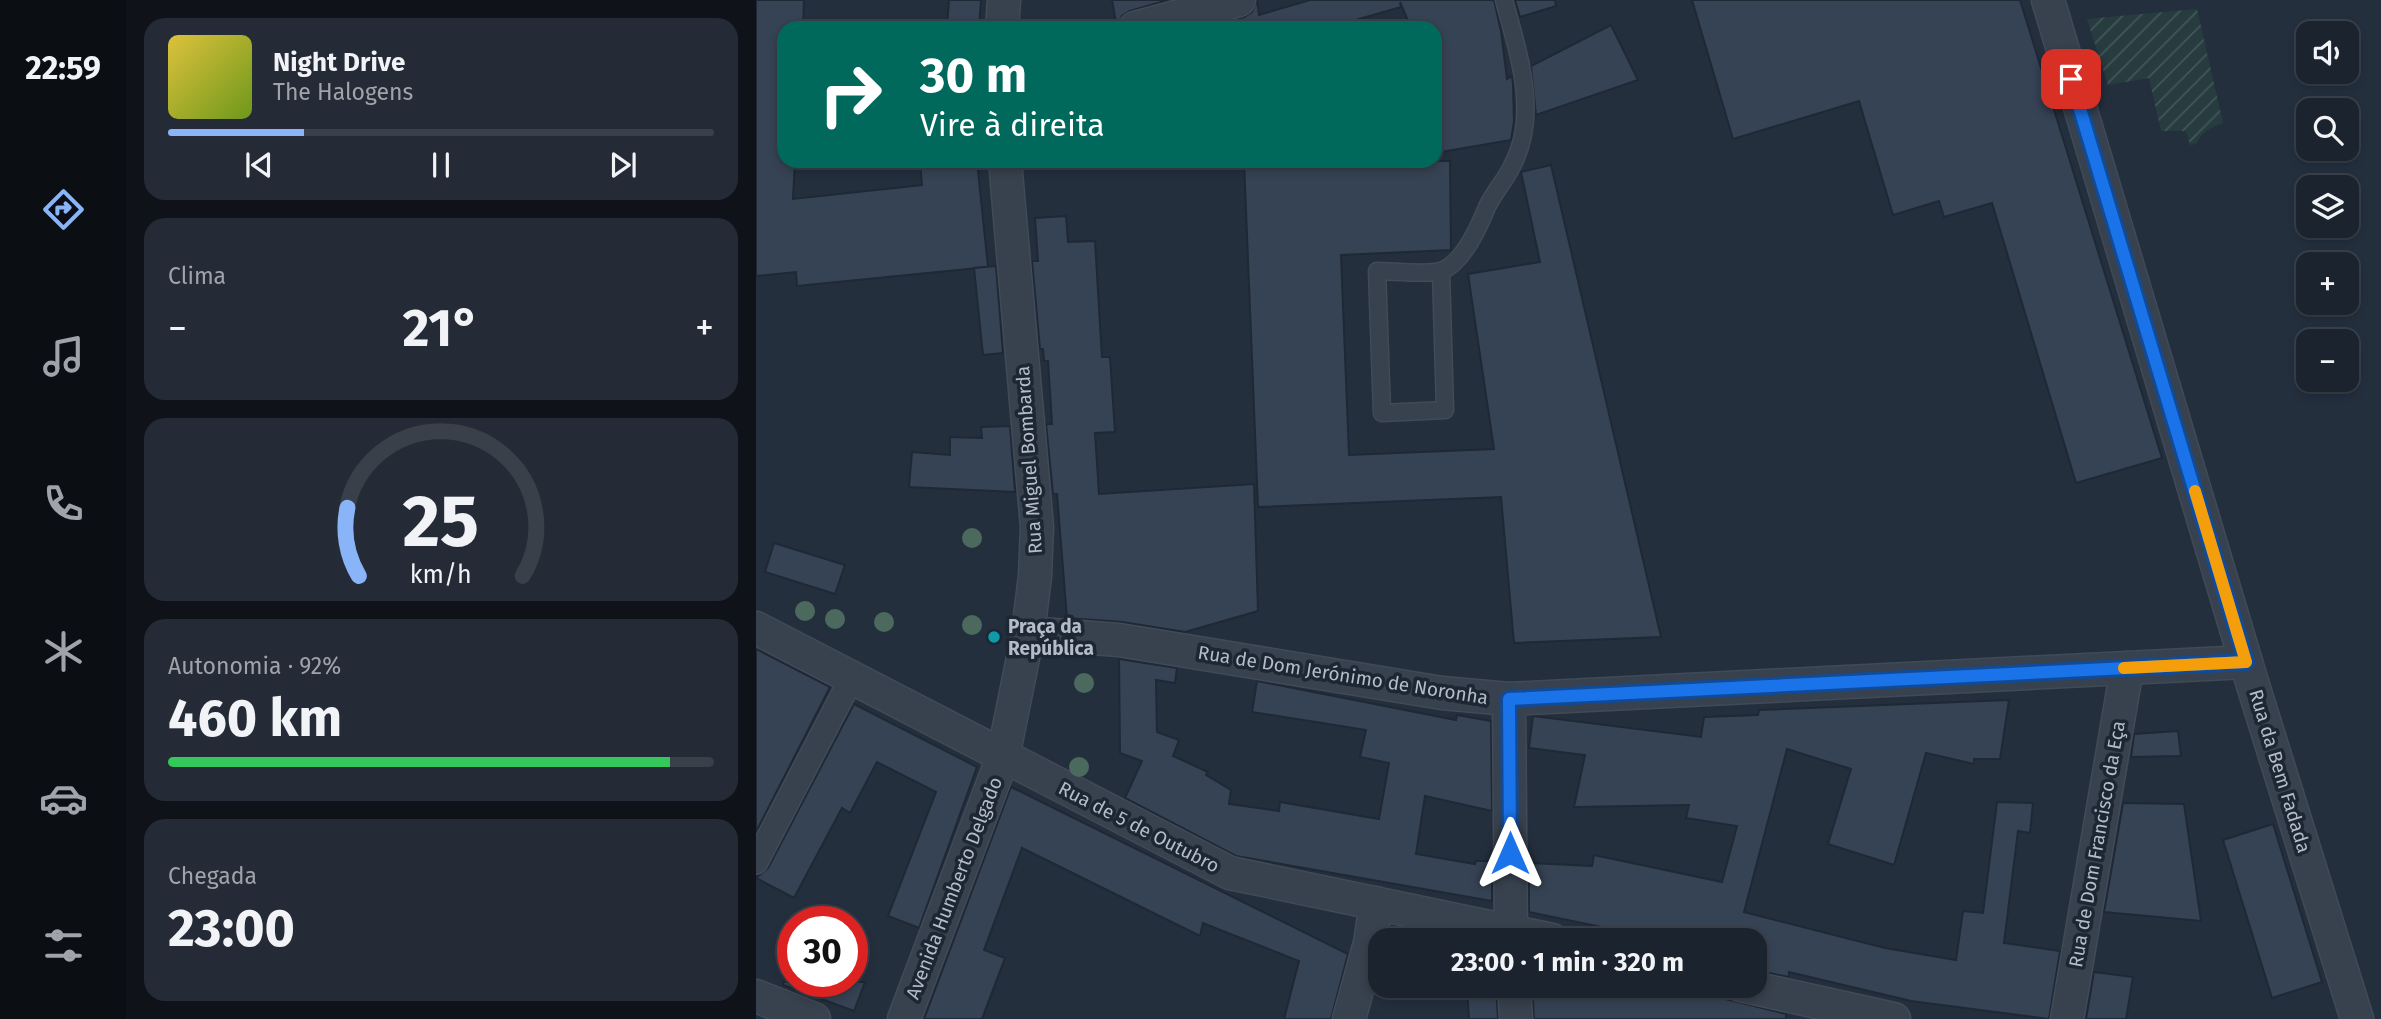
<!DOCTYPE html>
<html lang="pt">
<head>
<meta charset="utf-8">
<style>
  body { margin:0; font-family:"Fira Sans",sans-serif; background:#242b36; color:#f1f3f6; height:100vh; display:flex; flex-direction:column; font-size:26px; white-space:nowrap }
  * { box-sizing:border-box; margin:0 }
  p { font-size:23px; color:#a0a4aa }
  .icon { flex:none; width:38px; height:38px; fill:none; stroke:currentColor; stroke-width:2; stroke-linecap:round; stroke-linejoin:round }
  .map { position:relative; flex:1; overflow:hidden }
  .drawer { display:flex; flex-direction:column; gap:18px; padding:18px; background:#0f1319; width:630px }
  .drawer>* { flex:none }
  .guide { position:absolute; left:21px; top:21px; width:665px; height:147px; border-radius:21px; box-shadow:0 4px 10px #0003,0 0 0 2px #39404a; background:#00695c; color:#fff; overflow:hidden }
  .tools { position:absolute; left:1540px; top:21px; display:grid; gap:14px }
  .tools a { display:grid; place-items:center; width:63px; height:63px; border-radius:14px; background:#1b232e; box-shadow:0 4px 10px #0003,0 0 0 2px #39404a; font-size:35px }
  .speed { position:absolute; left:21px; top:906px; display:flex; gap:14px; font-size:35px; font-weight:700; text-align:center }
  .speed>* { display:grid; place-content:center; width:91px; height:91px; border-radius:50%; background:#1b232e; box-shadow:0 4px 10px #0003,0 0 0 2px #39404a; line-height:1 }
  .speed .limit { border:10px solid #d22; background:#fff; color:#111 }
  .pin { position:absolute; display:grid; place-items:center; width:60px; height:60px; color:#fff; margin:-30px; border-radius:14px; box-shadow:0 4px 10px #0006 }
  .me { position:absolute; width:77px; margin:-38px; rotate:0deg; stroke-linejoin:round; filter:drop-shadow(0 0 5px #0008) }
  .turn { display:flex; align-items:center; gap:24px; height:147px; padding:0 28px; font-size:32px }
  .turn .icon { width:91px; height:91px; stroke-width:2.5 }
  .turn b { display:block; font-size:49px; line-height:60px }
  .big { font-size:52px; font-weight:700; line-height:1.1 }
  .drawer .widget { flex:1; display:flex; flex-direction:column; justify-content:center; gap:10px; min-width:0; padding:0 24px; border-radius:21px; background:#242b36 }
  .drawer .dial { align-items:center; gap:0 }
  .dial svg { height:182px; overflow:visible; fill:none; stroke:#39404a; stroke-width:7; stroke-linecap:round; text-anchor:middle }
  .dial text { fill:#f1f3f6; stroke:none }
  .song { display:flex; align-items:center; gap:21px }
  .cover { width:84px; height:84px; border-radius:10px; background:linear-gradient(135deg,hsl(50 70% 55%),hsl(80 70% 35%)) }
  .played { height:7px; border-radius:4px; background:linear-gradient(90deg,#8ab4f8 25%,#39404a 25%) }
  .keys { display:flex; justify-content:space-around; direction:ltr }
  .heat { display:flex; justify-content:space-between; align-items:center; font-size:38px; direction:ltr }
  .charge { height:10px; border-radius:5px; background:linear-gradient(90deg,#34c759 92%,#39404a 0) }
  .trip { position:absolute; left:612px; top:928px; width:399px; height:70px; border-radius:21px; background:#1b232e; box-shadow:0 4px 10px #0003,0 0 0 2px #39404a; font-weight:700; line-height:70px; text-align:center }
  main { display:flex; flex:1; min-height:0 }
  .menu { display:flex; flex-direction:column; width:126px; justify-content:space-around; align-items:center; background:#0b0e12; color:#a0a4aa }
  .menu .icon { width:49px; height:49px }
  .menu .on { color:#8ab4f8 }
  .menu b { font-size:32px; color:#f1f3f6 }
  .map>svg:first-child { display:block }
  .garden { fill:url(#garden-furrows) }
  .building { fill:#364354; stroke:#1f2835; stroke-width:2 }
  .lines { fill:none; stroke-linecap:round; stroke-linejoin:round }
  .service-casing { stroke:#414a57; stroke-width:19 }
  .pedestrian-casing { stroke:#414a57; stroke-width:26 }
  .minor-casing { stroke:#414a57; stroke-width:35 }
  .service { stroke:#38414e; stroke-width:16 }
  .pedestrian { stroke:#38414e; stroke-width:23 }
  .minor { stroke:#38414e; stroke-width:32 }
  .tree { fill:#4b6a5d }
  .route-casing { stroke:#114b97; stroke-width:18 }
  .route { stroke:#1a73e8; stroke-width:12 }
  .slow { stroke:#f59e0b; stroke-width:12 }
  .culture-dot { fill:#0f9aa8; stroke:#1d2633; stroke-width:2.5 }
  .labels { text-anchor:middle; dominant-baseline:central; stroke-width:7; stroke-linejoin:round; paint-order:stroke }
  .street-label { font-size:19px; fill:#b4bcc9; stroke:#1d2633 }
  .poi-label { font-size:19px; font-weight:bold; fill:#b4bcc9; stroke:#1d2633; text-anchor:start }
</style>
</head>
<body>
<main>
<nav class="menu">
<b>22:59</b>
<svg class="icon on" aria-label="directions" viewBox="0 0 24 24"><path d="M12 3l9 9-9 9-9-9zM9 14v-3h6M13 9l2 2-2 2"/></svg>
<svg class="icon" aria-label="music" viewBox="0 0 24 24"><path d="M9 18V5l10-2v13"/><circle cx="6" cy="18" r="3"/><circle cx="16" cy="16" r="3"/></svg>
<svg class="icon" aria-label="phone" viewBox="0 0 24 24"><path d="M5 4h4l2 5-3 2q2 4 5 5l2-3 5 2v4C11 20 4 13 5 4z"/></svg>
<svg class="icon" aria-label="climate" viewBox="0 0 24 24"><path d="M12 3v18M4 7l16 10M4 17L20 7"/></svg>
<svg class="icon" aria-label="car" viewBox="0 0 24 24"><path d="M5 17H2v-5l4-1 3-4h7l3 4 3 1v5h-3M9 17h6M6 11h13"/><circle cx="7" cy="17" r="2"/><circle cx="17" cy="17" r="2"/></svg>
<svg class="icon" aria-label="filters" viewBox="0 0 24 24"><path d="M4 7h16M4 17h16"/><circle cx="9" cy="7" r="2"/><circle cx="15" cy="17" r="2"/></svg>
</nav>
<section class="drawer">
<div class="widget">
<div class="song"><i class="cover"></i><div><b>Night Drive</b><p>The Halogens</p></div></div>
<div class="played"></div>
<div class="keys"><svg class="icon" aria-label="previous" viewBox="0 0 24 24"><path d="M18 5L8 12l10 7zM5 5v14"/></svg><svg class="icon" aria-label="pause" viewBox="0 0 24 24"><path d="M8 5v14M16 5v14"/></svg><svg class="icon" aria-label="next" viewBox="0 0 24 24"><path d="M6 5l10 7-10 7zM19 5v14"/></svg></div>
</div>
<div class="widget"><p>Clima</p>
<div class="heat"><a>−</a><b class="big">21°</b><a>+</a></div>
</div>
<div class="widget dial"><svg viewBox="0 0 100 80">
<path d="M14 69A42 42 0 1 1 86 69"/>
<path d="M14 69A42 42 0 0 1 9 39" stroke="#8ab4f8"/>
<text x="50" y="56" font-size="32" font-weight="700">25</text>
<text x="50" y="72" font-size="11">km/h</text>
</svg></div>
<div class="widget"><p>Autonomia · 92%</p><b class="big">460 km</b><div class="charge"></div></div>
<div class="widget"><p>Chegada</p><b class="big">23:00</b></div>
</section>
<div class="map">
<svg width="1625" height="1019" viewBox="0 0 1625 1019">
  <defs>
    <pattern id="garden-furrows" width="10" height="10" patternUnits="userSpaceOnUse" patternTransform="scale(1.75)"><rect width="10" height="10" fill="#263c3f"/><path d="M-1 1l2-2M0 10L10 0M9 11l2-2" fill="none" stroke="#435659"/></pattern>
  </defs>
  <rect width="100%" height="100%" fill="#242f3e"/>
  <!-- garden -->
  <path class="garden" d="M1441 9 1467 123C1453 128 1446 132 1440 144L1434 145 1430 131H1405L1393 78 1352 85 1331 19Z"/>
  <!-- building -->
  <g class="building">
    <path d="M0 0H48L47 28H28V161H39L37 199 166 185 164 161H221L232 267 41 286 40 272 0 276Z"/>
    <path d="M193 0H225L223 28H191Z"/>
    <path d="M356 0H412L374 11 366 16 361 28Z"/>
    <path d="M501 0 503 15 554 0H738L745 31 751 79 756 76 757 85 758 122 755 140 679 153V28H655L644 2 645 7 572 28H450L488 17 496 12Z"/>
    <path d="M759 0H799L800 6 764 17Z"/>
    <path d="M936 0H1264L1406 458 1320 483 1236 203 1188 217 1183 201 1137 215 1103 101 977 139Z"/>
    <path d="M855 25 882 80 780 115 775 66Z"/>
    <path d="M488 161H694L695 250 585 255 593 455 738 449 712 274 784 262 765 172 795 165 905 637 758 643 745 497 502 507Z"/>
    <path d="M310 216 312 242 339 241 346 357H354L359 432 339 433 343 494 498 484 502 611 429 632 366 622 311 618 301 494H297L290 424H296L292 361H288L287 349H284L276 261H282L279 218Z"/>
    <path d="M240 266 247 353 227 355 218 268Z"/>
    <path d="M254 426 259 492 153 487 156 452 194 455V437L226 438 225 427Z"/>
    <path d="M18 543 89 565 79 594 9 572Z"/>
    <path d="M0 649 74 687 0 832Z"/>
    <path d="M363 659 421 668 419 683 400 680 401 732 423 740 417 756 452 772 450 775 475 790 473 804 523 811 524 802 623 819 633 763 604 757 610 730 496 712 501 681 700 720 701 715 735 721 736 811 669 796 660 854 719 864 720 861H736V901L480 856 369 798 386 761 364 753Z"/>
    <path d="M1253 700 1244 759H1218V764L1170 753 1138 865 1072 844 1095 769 1031 749 988 912 1129 948 1200 960 1207 911 1227 913 1241 802 1277 803 1274 833 1262 831 1248 943 1304 951 1293 1019 1155 1001 1033 972V977L999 970V940H908L773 912V863L836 866 838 855 966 882 981 826 930 818 933 805 818 807 829 755 773 748 777 716 945 737 948 717 1002 715 1003 710Z"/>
    <path d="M98 704 221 767 163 928 132 916 180 792 121 762 94 813 86 808 38 898 0 878 12 868Z"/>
    <path d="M1422 731 1425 756 1375 757 1378 734Z"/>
    <path d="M255 787 592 954 575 1019H528L543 961 447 923 444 936 266 848 228 950 249 958 226 1019H168Z"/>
    <path d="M1367 803 1428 804 1445 921 1348 912Z"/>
    <path d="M1517 824 1566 982 1516 998 1467 840Z"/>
    <path d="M1338 972 1377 977 1370 1019H1330Z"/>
    <path d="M27 982H109L98 1011 27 985Z"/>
    <path d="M711 985H740L742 1019H713Z"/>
    <path d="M776 985H893L974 1000 1030 1014V1019H778Z"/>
  </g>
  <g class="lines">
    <defs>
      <path id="service" d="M685 271 689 410 626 413 621 271C637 271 671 275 685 271 707 263 723 227 731 207 738 192 749 181 756 166 784 114 762 53 748 0"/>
      <path id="pedestrian" d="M0 862 91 687"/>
      <g id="minor">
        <path d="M1292 0 1496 682 1601 1019"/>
        <path d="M246 28 248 0"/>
        <path d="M379 28 483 0"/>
        <path d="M0 628 474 873 796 940"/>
        <path d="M272 633 363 640 686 693 753 699 1490 662"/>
        <path d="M753 699 755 940"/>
        <path d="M758 985 760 1019"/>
        <path d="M984 985 1138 1019"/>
        <path d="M0 996 58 1019"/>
        <path d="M148 1019 247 757 272 633 279 576 281 527 249 161"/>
        <path d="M593 1019 614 943 620 903"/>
        <path d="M1311 1019 1371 668"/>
      </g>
    </defs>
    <!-- service casing -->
    <use href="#service" class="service-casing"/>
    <!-- pedestrian casing -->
    <use href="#pedestrian" class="pedestrian-casing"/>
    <!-- minor casing -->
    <use href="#minor" class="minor-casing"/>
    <!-- service -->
    <use href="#service" class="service"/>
    <!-- pedestrian -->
    <use href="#pedestrian" class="pedestrian"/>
    <!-- minor -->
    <use href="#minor" class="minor"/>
  </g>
  <!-- trees -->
  <g class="tree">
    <circle cx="216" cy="538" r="10"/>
    <circle cx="49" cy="611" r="10"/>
    <circle cx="79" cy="619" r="10"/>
    <circle cx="128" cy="622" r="10"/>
    <circle cx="216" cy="625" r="10"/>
    <circle cx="328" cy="683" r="10"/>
    <circle cx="323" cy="767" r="10"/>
  </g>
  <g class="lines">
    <defs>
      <path id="route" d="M754 853 753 699 1490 662 1315 79"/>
    </defs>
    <!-- route casing -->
    <use href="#route" class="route-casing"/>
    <!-- route -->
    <use href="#route" class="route"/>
    <!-- slow -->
    <path class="slow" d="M1368 668 1490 662 1439 491"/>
  </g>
  <!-- markers -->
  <circle class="culture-dot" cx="238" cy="637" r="7"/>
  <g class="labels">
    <!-- street labels -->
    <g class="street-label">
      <text transform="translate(273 460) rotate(-94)">Rua Miguel Bombarda</text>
      <text transform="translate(587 675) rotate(9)">Rua de Dom Jerónimo de Noronha</text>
      <text transform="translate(1524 771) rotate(73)">Rua da Bem Fadada</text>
      <text transform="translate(383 827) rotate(27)">Rua de 5 de Outubro</text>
      <text transform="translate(1341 844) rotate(-80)">Rua de Dom Francisco da Eça</text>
      <text transform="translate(198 888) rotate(-69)">Avenida Humberto Delgado</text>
    </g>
    <!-- poi labels -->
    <g class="poi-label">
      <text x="252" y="626">Praça da<tspan x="252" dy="22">República</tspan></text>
    </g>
  </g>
</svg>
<div class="tools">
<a><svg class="icon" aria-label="sound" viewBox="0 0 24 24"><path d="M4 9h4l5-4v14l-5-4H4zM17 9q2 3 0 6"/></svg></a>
<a><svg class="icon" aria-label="search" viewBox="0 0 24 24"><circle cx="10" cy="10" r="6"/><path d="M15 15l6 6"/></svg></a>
<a><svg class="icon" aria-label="layers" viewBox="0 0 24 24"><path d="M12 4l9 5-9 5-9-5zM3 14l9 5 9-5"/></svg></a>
<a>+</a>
<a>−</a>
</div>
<div class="speed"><div class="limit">30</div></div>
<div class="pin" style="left:1315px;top:79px;background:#d93025"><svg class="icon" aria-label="arrive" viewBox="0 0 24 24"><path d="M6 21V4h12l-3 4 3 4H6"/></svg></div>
<svg class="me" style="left:754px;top:853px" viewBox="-20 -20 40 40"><path d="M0-17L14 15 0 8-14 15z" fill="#1a73e8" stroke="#fff" stroke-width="4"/></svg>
<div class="trip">23:00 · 1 min · 320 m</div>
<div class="guide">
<div class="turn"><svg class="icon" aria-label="right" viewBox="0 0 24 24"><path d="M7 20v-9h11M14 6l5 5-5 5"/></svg><div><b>30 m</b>Vire à direita</div></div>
</div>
</div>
</main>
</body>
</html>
